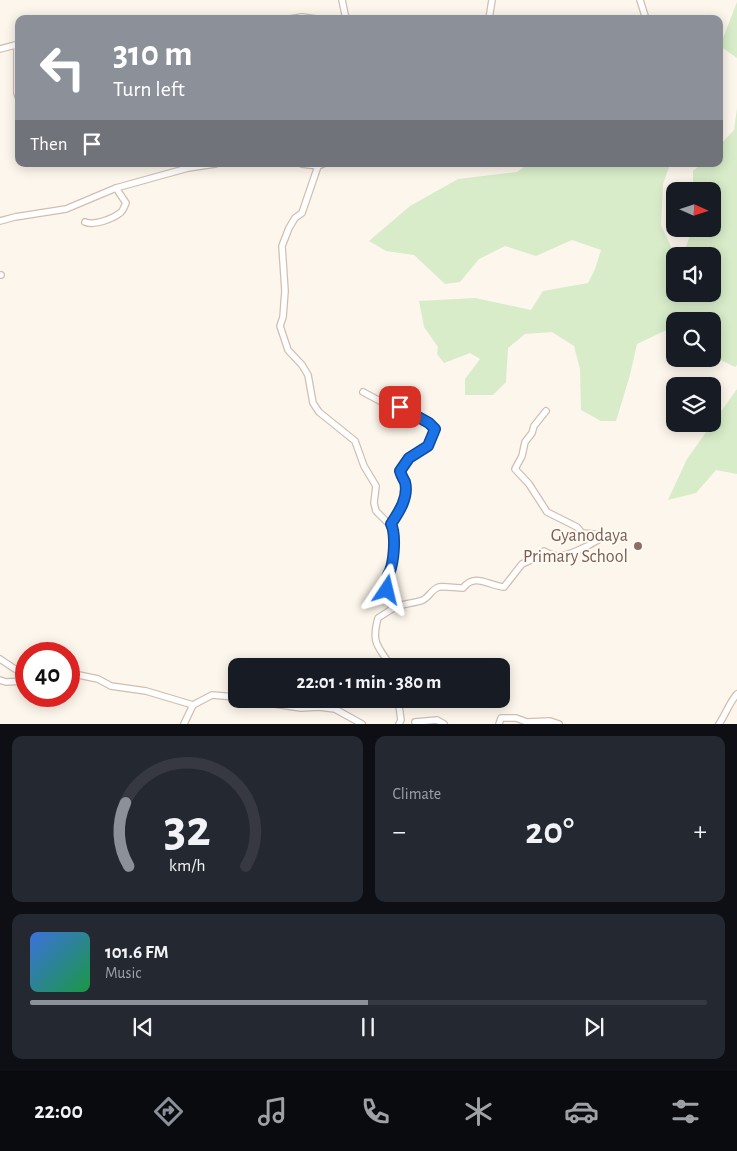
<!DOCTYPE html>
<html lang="en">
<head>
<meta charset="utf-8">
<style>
  body { margin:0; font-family:"Alegreya Sans",sans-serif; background:#242831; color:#f1f3f6; height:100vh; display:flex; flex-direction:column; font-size:19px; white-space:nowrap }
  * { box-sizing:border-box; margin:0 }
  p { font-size:16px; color:#9ea1a6 }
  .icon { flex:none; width:28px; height:28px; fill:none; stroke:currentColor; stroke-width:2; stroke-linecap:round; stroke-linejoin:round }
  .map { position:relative; height:724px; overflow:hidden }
  .panel { display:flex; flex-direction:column; gap:12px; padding:12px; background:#0d0f14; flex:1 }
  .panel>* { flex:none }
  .hud { position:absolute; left:15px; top:15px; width:708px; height:152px; border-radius:10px; box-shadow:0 2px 12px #0003; background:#8c9099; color:#fff; overflow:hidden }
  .needle { width:32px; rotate:93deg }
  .tools { position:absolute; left:666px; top:182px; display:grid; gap:10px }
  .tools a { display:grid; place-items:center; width:55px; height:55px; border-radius:10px; background:#171b24; box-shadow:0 2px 12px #0003; font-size:25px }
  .speed { position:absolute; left:15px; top:642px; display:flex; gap:10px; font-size:25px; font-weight:700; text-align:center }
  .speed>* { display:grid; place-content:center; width:65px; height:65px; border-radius:50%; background:#171b24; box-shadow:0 2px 12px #0003; line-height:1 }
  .speed .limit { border:8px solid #d22; background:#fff; color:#111 }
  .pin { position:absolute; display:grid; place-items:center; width:42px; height:42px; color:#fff; margin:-21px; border-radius:10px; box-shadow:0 2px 8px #0006 }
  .me { position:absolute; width:55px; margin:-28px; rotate:10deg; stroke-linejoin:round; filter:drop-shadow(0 0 4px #0008) }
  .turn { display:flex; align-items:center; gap:18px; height:105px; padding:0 15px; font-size:22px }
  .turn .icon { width:65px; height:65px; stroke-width:2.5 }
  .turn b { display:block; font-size:35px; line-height:42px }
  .then { display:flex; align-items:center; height:48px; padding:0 15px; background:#0003; gap:10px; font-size:19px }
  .big { font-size:38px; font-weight:700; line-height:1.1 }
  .panel .card { flex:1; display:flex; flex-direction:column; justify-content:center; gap:8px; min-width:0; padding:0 18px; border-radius:10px; background:#242831 }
  .panel .dial { align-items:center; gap:0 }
  .dial svg { height:130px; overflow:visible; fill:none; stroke:#363941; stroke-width:7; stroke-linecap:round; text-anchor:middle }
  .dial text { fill:#f1f3f6; stroke:none }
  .song { display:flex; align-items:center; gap:15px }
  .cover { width:60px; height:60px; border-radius:8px; background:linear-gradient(135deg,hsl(220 70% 55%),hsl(140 70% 35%)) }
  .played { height:5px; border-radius:2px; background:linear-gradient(90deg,#8c9099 50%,#363941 50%) }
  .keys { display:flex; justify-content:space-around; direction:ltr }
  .heat { display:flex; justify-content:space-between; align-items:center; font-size:28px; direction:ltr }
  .panel .tiles { flex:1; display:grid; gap:12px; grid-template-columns:1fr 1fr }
  .card:last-child { grid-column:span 2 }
  .trip { position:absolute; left:228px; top:658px; width:282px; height:50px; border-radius:10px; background:#171b24; box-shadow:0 2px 12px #0003; font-weight:700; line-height:50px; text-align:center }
  .tabs { display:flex; height:80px; justify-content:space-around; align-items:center; background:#090b0e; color:#9ea1a6 }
  .tabs .icon { width:35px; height:35px }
  .tabs .active { color:#8c9099 }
  .tabs b { font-size:22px; color:#f1f3f6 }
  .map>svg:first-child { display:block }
  .green { fill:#d8ecc9; fill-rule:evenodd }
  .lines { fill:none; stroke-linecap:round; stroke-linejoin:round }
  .minor-casing { stroke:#d1beb0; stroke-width:8 }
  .minor { stroke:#fff; stroke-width:5.5 }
  .route-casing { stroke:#114b97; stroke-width:12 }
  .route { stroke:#1a73e8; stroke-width:9 }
  .education-dot { fill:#8d6e63; stroke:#fffaf3; stroke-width:2 }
  .labels { text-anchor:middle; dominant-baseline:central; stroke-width:4; stroke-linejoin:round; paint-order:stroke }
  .education-label { font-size:18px; fill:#785e54; stroke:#fffaf3; text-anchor:end }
</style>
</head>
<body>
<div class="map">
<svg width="737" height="724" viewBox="0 0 737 724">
  <rect width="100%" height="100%" fill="#fdf6ec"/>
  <!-- green -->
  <g class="green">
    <path d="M737 2V58L720 46Z"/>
    <path d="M737 108V365L735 367 713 356 712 321H697L696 318 688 321H675V326L637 344 630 375 616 421H601L581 410 580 369 574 346 552 332 525 334 508 348 506 382 493 395H465V379L480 359 470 353 444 363 437 354 438 347 424 327 419 301 475 298 531 310 543 291 588 283 595 269 601 250 572 240 536 256 505 246 479 259 460 282 445 284 414 255 386 251 369 241 410 206 458 179 517 172 528 164H670L663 184 661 225 673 251 686 247 692 229H712V191H693V171L701 164H719V146L734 130ZM675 256H712V294H675Z"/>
    <path d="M737 389V474L716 470 696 493 668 500 687 459Z"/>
  </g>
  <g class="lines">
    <defs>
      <g id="minor">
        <path d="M342 0 346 19"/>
        <path d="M640 0 646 19"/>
        <path d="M290 19 302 17 316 19"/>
        <path d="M489 19 492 0"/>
        <path d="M17 45V93L19 99"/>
        <path d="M0 49 19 44"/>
        <path d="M302 164 318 166 323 164"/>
        <path d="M318 166 302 213 295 218 289 228 282 246 285 291 283 317 280 326 288 350 302 365 308 375 313 403 319 412 355 441 364 466 376 486 374 503 376 511 392 527 394 538 392 562 385 581 392 609 378 618C371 644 378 646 391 666"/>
        <path d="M0 221 15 217 66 209 116 188 188 168 215 164"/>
        <path d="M85 222C94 226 112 219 120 213 123 211 124 207 126 203L116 188"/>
        <path d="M0 275H1"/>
        <path d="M363 392 380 401 407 409 435 429 428 446 409 458 400 471C401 475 403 478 405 482 409 498 399 512 391 524"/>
        <path d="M392 609C401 603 413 604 423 600 429 597 432 589 439 587 445 586 456 588 463 588 475 572 489 586 504 587L522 564 531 560 544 551C547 553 552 555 556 556 567 557 588 546 598 540L594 534 582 533 577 527 547 512 529 484 515 469 522 456 525 442 532 433 534 426 546 411"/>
        <path d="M0 659 15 669 26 670"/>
        <path d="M69 673 98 679 111 686 146 691 193 705"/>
        <path d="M0 680 6 682 26 681"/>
        <path d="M255 699 268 703 301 708 319 707 335 709 362 724"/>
        <path d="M398 699 401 720 399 724"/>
        <path d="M415 722 437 720 444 724"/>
        <path d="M184 724 193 705 212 695 236 697"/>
        <path d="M499 724 501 718H516L527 722 550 721 559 724"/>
        <path d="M719 724C726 714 729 703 737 694"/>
      </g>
    </defs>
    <!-- minor casing -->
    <use href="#minor" class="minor-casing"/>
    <!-- minor -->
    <use href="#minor" class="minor"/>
  </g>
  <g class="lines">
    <defs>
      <path id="route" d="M387 590C383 580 388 577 391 568 394 557 396 534 391 524 399 512 409 497 405 482 403 478 401 475 400 471L409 458 428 446 435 429 429 423 400 407"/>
    </defs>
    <!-- route casing -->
    <use href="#route" class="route-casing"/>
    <!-- route -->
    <use href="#route" class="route"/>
  </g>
  <!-- markers -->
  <circle class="education-dot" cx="638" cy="546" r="5"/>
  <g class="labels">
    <!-- education labels -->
    <g class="education-label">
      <text x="628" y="536">Gyanodaya<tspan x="628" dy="21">Primary School</tspan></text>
    </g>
  </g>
</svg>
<div class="tools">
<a><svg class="needle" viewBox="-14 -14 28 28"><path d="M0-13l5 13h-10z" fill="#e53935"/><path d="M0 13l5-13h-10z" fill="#9ea1a6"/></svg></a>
<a><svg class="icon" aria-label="sound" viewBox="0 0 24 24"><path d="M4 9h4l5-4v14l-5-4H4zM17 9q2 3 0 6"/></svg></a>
<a><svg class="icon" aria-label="search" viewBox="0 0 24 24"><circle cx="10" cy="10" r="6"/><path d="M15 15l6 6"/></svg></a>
<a><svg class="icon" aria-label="layers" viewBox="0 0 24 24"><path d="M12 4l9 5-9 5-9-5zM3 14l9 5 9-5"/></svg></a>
</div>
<div class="speed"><div class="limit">40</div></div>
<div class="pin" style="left:400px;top:407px;background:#d93025"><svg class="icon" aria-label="arrive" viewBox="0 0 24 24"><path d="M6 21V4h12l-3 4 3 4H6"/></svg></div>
<svg class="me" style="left:387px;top:590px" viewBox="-20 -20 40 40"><path d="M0-17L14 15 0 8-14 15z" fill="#1a73e8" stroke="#fff" stroke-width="4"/></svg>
<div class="trip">22:01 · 1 min · 380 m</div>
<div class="hud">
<div class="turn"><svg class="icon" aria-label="left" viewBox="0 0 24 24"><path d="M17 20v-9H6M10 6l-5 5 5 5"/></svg><div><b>310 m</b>Turn left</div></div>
<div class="then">Then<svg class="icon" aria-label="arrive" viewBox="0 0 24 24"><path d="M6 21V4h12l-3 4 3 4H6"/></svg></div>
</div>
</div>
<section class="panel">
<div class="tiles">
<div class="card dial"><svg viewBox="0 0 100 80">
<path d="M14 69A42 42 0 1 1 86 69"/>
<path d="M14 69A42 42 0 0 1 12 30" stroke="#8c9099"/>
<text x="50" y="56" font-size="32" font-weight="700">32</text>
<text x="50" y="72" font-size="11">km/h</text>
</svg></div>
<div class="card"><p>Climate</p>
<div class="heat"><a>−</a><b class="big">20°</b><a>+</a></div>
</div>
<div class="card">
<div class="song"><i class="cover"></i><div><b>101.6 FM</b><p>Music</p></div></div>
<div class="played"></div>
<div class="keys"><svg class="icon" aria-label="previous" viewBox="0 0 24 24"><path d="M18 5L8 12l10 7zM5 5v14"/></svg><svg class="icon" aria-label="pause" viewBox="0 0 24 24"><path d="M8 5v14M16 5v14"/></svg><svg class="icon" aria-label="next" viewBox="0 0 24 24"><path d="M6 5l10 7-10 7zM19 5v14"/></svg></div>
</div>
</div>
</section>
<nav class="tabs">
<b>22:00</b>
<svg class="icon active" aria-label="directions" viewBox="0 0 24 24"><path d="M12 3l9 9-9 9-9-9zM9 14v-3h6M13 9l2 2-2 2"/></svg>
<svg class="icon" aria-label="music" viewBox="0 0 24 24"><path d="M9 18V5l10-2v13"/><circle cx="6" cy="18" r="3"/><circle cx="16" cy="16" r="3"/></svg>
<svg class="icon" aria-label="phone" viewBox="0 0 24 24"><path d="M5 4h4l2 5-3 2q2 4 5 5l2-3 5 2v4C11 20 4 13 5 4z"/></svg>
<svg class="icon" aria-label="climate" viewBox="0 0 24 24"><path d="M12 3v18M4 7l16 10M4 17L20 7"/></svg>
<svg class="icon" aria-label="car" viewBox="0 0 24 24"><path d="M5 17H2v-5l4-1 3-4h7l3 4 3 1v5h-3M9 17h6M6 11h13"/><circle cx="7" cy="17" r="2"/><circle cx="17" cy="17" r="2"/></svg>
<svg class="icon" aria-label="filters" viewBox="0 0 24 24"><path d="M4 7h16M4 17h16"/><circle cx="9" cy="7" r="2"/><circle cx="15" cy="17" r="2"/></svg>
</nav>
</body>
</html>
